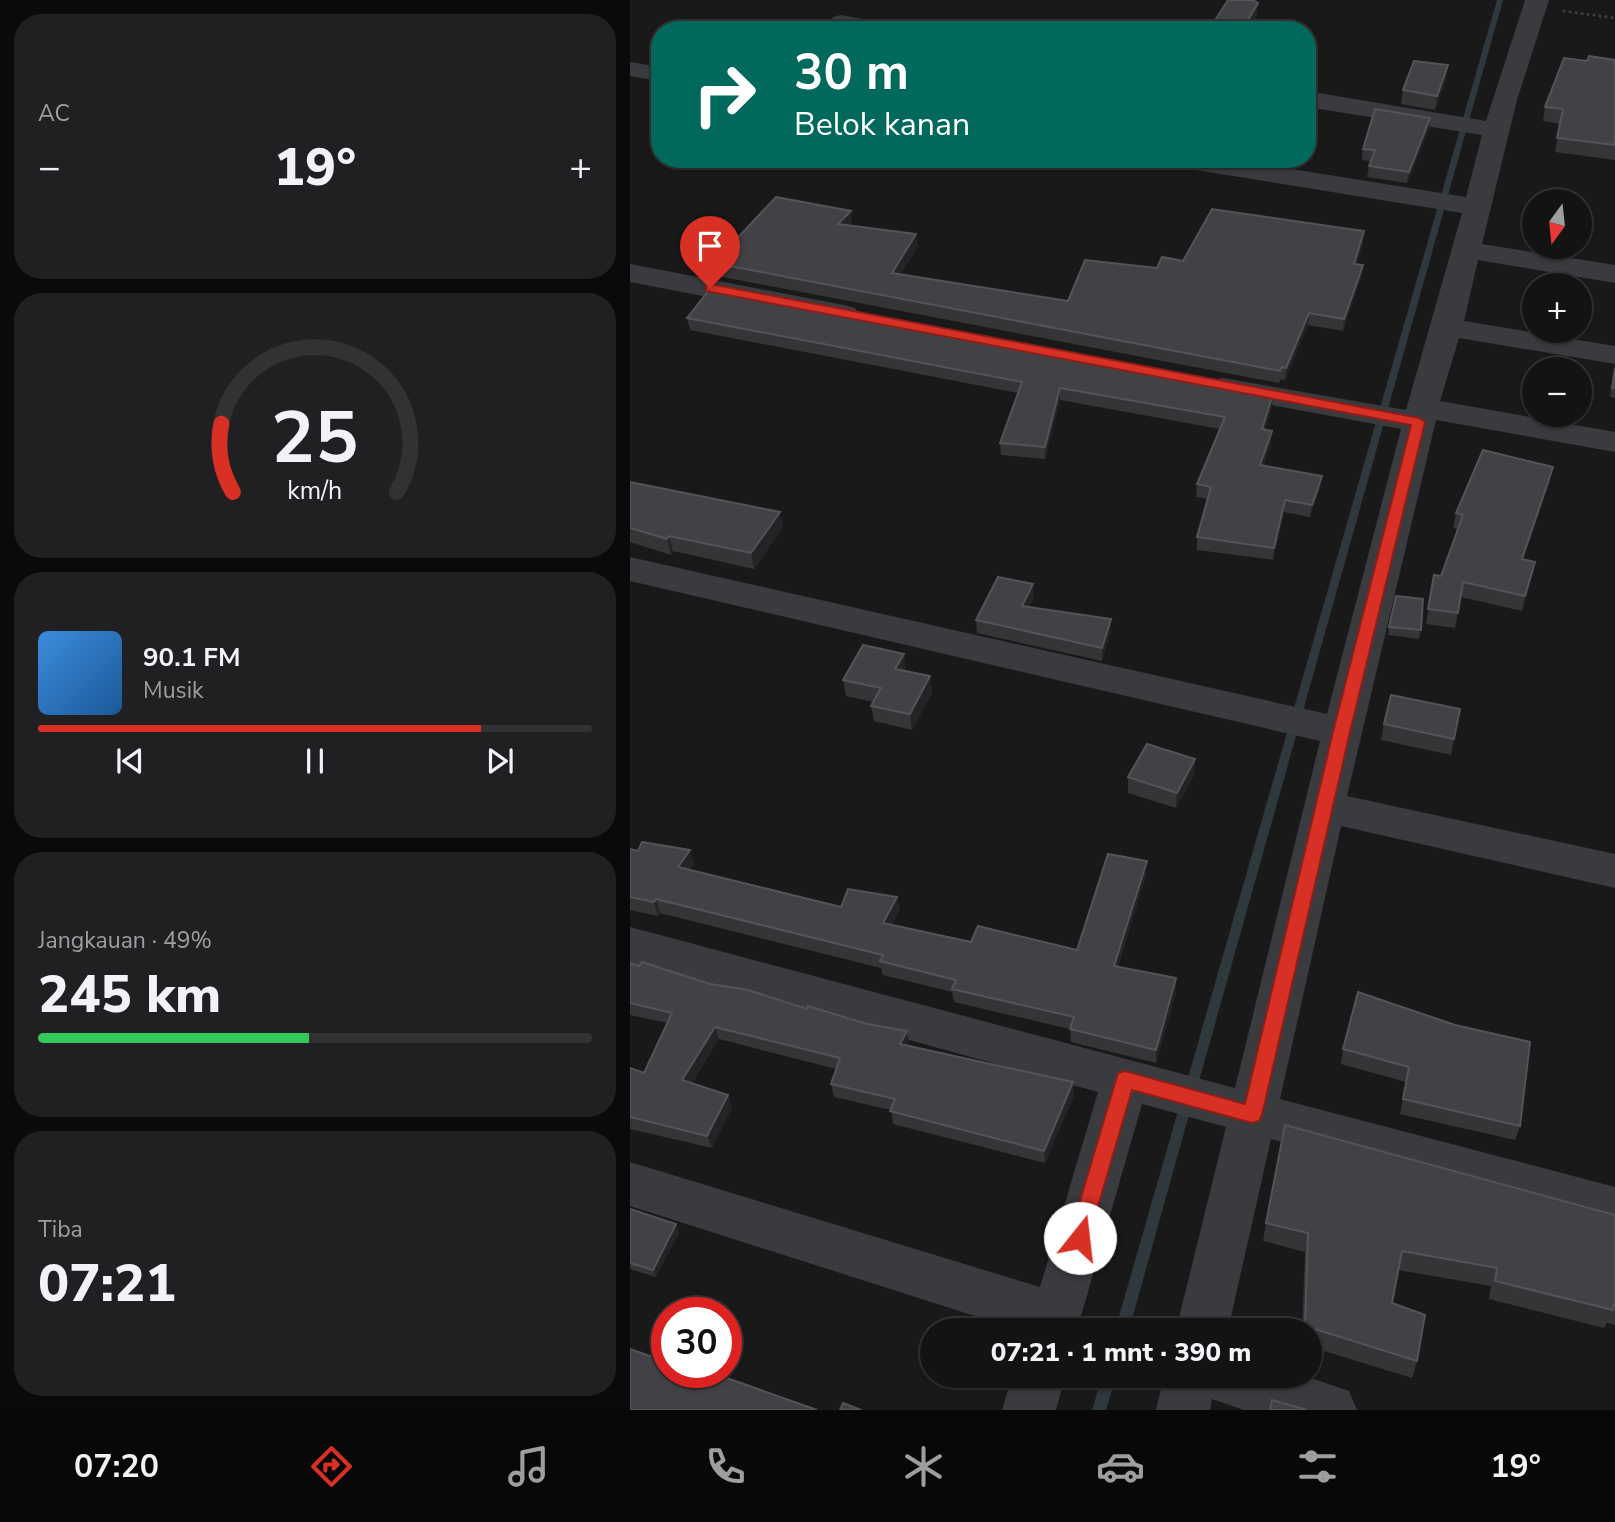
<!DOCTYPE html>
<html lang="id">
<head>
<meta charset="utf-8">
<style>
  body { margin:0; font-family:"Nunito Sans",sans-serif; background:#202022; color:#f1f3f6; height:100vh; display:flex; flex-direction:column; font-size:26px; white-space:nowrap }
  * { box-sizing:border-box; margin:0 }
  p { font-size:23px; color:#9d9ea0 }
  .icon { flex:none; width:38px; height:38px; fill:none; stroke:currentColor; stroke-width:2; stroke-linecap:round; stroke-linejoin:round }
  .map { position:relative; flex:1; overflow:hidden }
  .panel { display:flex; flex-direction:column; gap:14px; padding:14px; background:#0a0a0b; width:630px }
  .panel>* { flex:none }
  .banner { position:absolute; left:21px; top:21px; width:665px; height:147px; border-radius:28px; box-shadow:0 2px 5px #0004,0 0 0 2px #323234; background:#00695c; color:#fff; overflow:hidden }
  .needle { width:46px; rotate:195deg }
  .tools { position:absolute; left:892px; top:189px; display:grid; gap:14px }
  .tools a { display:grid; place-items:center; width:70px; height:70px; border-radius:50%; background:#131314; box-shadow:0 2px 5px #0004,0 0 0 2px #323234; font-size:35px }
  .speed { position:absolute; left:21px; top:1297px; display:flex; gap:14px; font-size:35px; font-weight:700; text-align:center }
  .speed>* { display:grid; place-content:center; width:91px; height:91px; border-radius:50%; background:#131314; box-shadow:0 2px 5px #0004,0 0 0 2px #323234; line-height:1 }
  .speed .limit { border:10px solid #d22; background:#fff; color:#111 }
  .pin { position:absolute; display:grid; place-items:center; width:60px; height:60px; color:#fff; margin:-72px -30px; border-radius:50% 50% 50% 0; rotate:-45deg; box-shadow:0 0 7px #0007 }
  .pin .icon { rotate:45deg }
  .me { position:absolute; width:77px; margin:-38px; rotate:16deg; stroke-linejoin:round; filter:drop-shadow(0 0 5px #0008) }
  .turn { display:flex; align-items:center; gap:24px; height:147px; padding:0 28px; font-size:32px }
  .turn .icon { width:91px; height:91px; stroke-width:2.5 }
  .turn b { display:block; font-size:49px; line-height:60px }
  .big { font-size:52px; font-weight:800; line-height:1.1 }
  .panel .widget { flex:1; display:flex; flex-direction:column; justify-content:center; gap:10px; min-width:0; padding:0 24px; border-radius:28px; background:#202022 }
  .panel .dial { align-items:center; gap:0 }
  .dial svg { height:182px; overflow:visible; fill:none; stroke:#323234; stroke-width:7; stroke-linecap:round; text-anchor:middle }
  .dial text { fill:#f1f3f6; stroke:none }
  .song { display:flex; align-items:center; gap:21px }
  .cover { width:84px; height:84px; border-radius:10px; background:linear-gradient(135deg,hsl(210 70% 55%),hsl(210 70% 35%)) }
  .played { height:7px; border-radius:4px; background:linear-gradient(90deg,#d93025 80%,#323234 80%) }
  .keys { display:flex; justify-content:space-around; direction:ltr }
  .heat { display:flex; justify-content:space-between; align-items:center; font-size:38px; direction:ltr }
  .charge { height:10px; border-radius:5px; background:linear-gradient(90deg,#34c759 49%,#323234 0) }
  .trip { position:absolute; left:290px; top:1318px; width:402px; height:70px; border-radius:35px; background:#131314; box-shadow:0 2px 5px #0004,0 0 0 2px #323234; font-weight:800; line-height:70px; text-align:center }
  .menu { display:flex; height:112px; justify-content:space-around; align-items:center; background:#080808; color:#9d9ea0 }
  .menu .icon { width:49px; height:49px }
  .menu .current { color:#d93025 }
  .menu b { font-size:32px; color:#f1f3f6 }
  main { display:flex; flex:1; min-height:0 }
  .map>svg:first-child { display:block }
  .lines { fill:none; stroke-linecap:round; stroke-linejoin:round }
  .stream { fill:#2f383d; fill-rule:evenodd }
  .path { stroke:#404246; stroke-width:2.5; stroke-dasharray:2.5 3.5; stroke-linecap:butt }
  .minor { fill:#3a3b3f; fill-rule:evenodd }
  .wall { fill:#353538 }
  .shaded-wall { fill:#242426 }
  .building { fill:#424246; stroke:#525458; stroke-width:2 }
  .route { fill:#d93025; stroke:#8d1f18; stroke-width:2 }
</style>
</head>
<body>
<main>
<section class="panel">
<div class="widget"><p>AC</p>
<div class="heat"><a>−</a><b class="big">19°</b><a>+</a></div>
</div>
<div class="widget dial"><svg viewBox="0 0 100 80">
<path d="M14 69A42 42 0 1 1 86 69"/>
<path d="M14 69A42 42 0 0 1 9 39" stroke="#d93025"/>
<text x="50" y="56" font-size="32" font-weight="700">25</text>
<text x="50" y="72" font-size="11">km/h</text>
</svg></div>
<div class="widget">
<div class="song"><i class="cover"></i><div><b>90.1 FM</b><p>Musik</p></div></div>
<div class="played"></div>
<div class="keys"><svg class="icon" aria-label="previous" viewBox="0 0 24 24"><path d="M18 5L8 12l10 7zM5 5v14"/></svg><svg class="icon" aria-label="pause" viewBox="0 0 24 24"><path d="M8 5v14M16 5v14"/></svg><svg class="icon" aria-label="next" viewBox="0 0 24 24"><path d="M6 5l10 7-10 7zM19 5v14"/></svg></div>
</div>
<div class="widget"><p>Jangkauan · 49%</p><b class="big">245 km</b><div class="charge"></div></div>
<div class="widget"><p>Tiba</p><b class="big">07:21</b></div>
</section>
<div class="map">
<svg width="985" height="1410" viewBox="0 0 985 1410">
  <rect width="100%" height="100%" fill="#19191a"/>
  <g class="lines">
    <!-- stream -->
    <g class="stream">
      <path d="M867 0H873L567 1088 566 1092 561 1094 556 1092 555 1088Z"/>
      <path d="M556 1098 561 1100 562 1104 499 1330H485L550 1104 551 1100Z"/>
      <path d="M472 1376H486L476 1410H462Z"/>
    </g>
    <!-- path -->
    <path class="path" d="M933 11 985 18"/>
    <!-- minor -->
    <g class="minor">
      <path d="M895 0H919L887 100 852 244 985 265V283L848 260 834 321 985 346V364L829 338 810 401 985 432V452L806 420 717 796 985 854V888L711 826 650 1099 985 1187V1233L641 1139 598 1330H546L596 1127 512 1104 447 1330H389L0 1206V1162L410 1287 468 1092 0 963V927L605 1088 690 741 0 581V557L697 714 771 429 593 396 582 394 577 387 582 380 593 378 776 410 832 213 547 167 538 165 534 159H599L836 197 852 135 677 107V91L856 121Z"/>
      <path d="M211 15 264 25 268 30 203 27 199 22 203 17Z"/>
      <path d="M0 62 30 67V81L0 76Z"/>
      <path d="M0 264 214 305 225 308 229 314 225 320 214 323 0 282Z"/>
      <path d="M382 1376H435L426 1410H372Z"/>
      <path d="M534 1376H675L719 1391 727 1410H614L582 1399 580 1410H526Z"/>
    </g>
  </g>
  <!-- wall -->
  <g class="wall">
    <path d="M985 60V160L925 152 930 124 913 121 915 107 957 61Z"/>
    <path d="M816 79 805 110 771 104 773 90Z"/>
    <path d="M800 118 799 129 777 183 737 177 739 166 741 161 732 160 733 149Z"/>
    <path d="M222 222 219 226 288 246 270 275 438 301 527 268 553 261 733 243 726 264 733 265 731 277 713 331 678 325 655 380 651 379 649 383 87 276 84 263Z"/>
    <path d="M57 318 642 406 635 429 641 443 633 466 692 476 690 488 680 517 654 512 643 560 567 550V537L578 499 566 497 567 484 590 429 430 400 415 459 371 455 370 443 388 393 60 330Z"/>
    <path d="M985 364V398L980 397Z"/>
    <path d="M923 467 920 481 893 559 905 562 892 611 831 597 825 628 796 624 804 575 811 576 828 529 823 528 826 513Z"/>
    <path d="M0 482 153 527 124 569 43 551 41 555 0 542Z"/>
    <path d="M403 584 404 597 399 607 481 632 472 661 347 633 346 620Z"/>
    <path d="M759 627 791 630 789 639 758 635Z"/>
    <path d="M276 670 275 671 300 676 302 692 282 730 244 721 241 706 243 702 216 696 213 680Z"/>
    <path d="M830 709 821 755 751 740 754 724Z"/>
    <path d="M565 759 564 775 546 808 498 793V777Z"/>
    <path d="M0 849 64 864 59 870 211 907 267 897 270 910 262 924 341 942 447 950 516 875 488 967 546 992 526 1063 441 1042 440 1029 324 1002 322 992 253 975 251 968 30 913 28 916 0 910Z"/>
    <path d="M0 963 279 1044 278 1046 443 1082 444 1095 415 1163 263 1124 261 1110 204 1097 201 1084 206 1069 89 1039 62 1083 98 1095 102 1107 82 1148 0 1129V1068L14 1073 37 1023 0 1015Z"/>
    <path d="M728 992 890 1126 885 1140 770 1114 776 1082 711 1064 713 1049Z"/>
    <path d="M0 1209 46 1224 49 1232 26 1277 0 1269Z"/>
    <path d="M985 1215V1325L977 1323 974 1328 859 1299 861 1286 768 1270 762 1303 787 1361 782 1378 681 1347V1330H672L675 1252 633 1241 636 1223Z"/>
  </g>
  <!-- shaded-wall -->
  <g class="shaded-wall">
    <path d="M628 3 627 17 619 30H612Z"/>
    <path d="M818 65 816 79 805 110 807 96Z"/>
    <path d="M800 118 799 129 777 183 779 172Z"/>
    <path d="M221 211 222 222 210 236 208 224Z"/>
    <path d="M734 231 733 243 723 276 724 264Z"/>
    <path d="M286 234 288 246 264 285 262 273Z"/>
    <path d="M733 265 731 277 713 331 714 319Z"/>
    <path d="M679 313 678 325 655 380 656 368Z"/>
    <path d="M430 388V400L415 459V447Z"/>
    <path d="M643 394 642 406 631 441 632 429Z"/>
    <path d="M642 431 641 443 630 477V465Z"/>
    <path d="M923 467 920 481 888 573 892 559Z"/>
    <path d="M692 476 690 488 680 517 682 505Z"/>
    <path d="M655 500 654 512 643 560 644 548Z"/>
    <path d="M150 512 153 527 124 569 121 553Z"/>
    <path d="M39 536 43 551 41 555 37 539Z"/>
    <path d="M905 562 902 577 892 611 895 596Z"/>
    <path d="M403 584 404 597 393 619 392 606Z"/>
    <path d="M481 619V632L472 661V648Z"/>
    <path d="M274 654 276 670 268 685 265 669Z"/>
    <path d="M300 676 302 692 282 730 280 714Z"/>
    <path d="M565 759 564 775 546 808 547 793Z"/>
    <path d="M60 850 64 864 52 880 48 867Z"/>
    <path d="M517 861 516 875 484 979V966Z"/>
    <path d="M267 897 270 910 255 936 253 923Z"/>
    <path d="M26 899 30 913 28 916 24 902Z"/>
    <path d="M546 978V992L526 1063V1050Z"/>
    <path d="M85 1027 89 1039 56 1092 52 1080Z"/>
    <path d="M277 1031 279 1044 272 1057 270 1044Z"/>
    <path d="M443 1082 444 1095 415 1163 414 1151Z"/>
    <path d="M98 1095 102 1107 82 1148 77 1136Z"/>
    <path d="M46 1224 49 1232 26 1277 23 1270Z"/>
  </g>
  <!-- building -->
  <g class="building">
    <path d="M598 0H623L628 3 612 30H579Z"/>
    <path d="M255 20 306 30H243Z"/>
    <path d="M959 56 985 60V145L927 138 933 109 915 107 934 58 957 61Z"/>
    <path d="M784 61 818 65 807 96 773 90Z"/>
    <path d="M745 109 800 118 779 172 739 166 745 150 733 149Z"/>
    <path d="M146 197 221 211 208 224 286 234 262 273 438 301 455 260 527 268 532 257 553 261 582 209 734 231 724 264 733 265 714 319 679 313 656 368 652 367 650 371 84 263Z"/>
    <path d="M80 289 643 394 632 429 642 431 630 465 692 476 682 505 655 500 644 548 567 537 581 487 567 484 595 417 430 388 415 447 370 443 392 382 57 318Z"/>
    <path d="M985 368V388H982Z"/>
    <path d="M853 450 923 467 892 559 905 562 895 596 833 582 828 613 798 609 804 575 811 576 833 515 826 513Z"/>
    <path d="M0 482 150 512 121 553 39 536 37 539 0 528Z"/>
    <path d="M368 577 403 584 392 606 481 619 472 648 346 620Z"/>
    <path d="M766 596 793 599 791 630 759 627Z"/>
    <path d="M233 645 274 654 265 669 300 676 280 714 241 706 251 688 213 680Z"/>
    <path d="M761 695 830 709 824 739 754 724Z"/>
    <path d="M517 744 565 759 547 793 498 777Z"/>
    <path d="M12 842 60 850 48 867 211 907 218 889 267 897 253 923 341 942 348 926 447 950 478 854 517 861 484 966 546 978 526 1050 440 1029 444 1017 322 989 326 980 250 961 253 955 26 899 24 902 0 897V849L8 851Z"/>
    <path d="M12 962 80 984 118 990 177 1009 178 1006 237 1024 277 1031 270 1044 443 1082 414 1151 260 1111 265 1099 201 1084 210 1058 85 1027 52 1080 98 1095 77 1136 0 1117V1068L14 1073 42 1013 0 1003V963L9 966Z"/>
    <path d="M728 992 825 1025 900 1042 890 1126 773 1099 779 1067 713 1049Z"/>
    <path d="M655 1125 985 1215V1305H984L983 1310 865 1281 867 1268 772 1251 762 1303 795 1315 787 1361 675 1326 678 1233 636 1223Z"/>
    <path d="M0 1209 46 1224 23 1270 0 1263Z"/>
    <path d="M0 1349 37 1362V1372H64L75 1376 77 1372H80L187 1410H0Z"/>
    <path d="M642 1400 677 1410H640Z"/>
    <path d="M213 1403 231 1410H210Z"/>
  </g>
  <!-- route -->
  <path class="route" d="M80 284 789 418 795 422 720 732 632 1115 629 1121 622 1123 502 1090 457 1244 450 1247 442 1244 439 1238 488 1073 495 1071 615 1104 703 732 781 425 76 291V285Z"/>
</svg>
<div class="tools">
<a><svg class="needle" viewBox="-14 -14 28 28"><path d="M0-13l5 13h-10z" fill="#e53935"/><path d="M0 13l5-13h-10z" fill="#9d9ea0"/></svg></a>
<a>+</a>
<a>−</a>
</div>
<div class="speed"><div class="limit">30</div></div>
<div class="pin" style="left:80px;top:288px;background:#d93025"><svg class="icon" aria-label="arrive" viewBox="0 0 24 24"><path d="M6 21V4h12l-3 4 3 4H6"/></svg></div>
<svg class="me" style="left:450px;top:1238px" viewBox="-20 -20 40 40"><circle r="19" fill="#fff"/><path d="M0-13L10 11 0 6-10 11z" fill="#d93025"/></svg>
<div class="trip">07:21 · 1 mnt · 390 m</div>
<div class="banner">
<div class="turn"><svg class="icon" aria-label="right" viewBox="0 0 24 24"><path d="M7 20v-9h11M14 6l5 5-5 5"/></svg><div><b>30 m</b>Belok kanan</div></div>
</div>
</div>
</main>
<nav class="menu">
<b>07:20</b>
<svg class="icon current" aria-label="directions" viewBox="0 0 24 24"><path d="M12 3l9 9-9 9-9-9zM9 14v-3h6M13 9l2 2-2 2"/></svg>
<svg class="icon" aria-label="music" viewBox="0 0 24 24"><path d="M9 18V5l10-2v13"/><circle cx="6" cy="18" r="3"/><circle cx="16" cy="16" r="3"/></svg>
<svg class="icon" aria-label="phone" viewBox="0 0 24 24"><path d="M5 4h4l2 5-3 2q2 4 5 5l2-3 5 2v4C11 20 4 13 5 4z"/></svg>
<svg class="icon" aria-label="climate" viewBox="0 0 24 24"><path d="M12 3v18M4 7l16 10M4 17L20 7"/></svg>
<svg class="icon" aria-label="car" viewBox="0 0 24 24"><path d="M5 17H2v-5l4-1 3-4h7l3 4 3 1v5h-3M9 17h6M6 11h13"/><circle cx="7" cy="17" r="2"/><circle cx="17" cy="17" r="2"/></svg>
<svg class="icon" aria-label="filters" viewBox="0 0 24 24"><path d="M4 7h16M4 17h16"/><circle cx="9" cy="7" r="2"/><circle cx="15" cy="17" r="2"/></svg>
<b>19°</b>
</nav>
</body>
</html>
